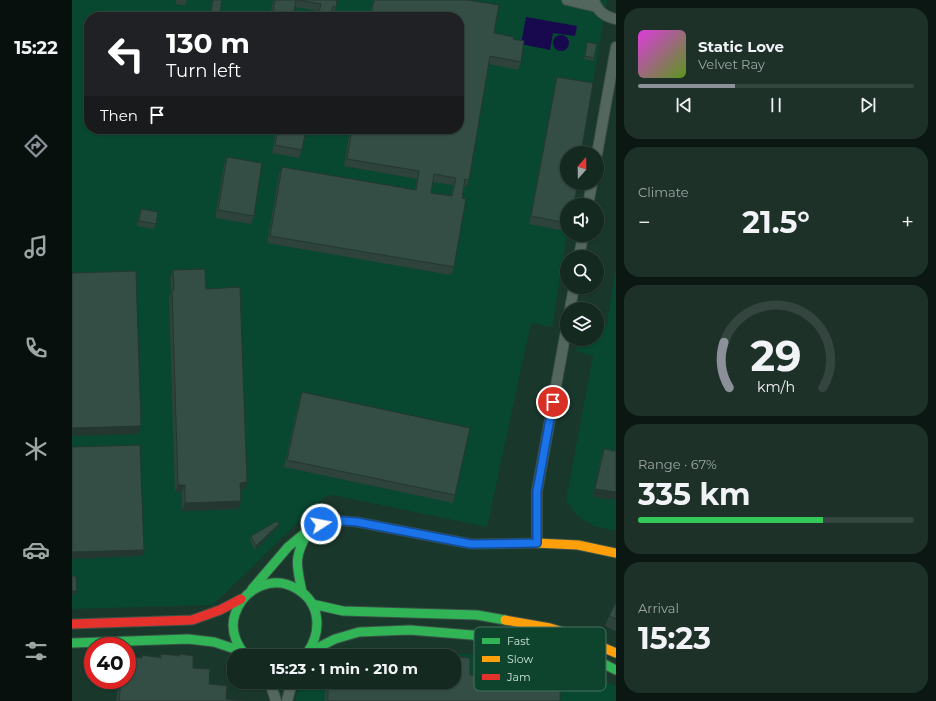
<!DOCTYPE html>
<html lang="en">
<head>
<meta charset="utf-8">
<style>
  body { margin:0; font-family:Montserrat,sans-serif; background:#1d3129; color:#f1f3f6; height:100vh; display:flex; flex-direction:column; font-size:15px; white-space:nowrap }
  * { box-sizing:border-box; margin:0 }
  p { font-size:13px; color:#9da6a5 }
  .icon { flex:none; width:22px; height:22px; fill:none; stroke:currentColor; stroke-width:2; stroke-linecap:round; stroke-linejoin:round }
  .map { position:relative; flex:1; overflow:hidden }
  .sheet { display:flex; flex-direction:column; gap:8px; padding:8px; background:#0b1712; width:320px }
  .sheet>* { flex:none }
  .guide { position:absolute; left:12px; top:12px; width:380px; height:122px; border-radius:16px; box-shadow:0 1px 3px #0004,0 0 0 1px #33453e; background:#202124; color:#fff; overflow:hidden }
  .needle { width:26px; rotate:20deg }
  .tools { position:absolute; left:488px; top:146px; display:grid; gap:8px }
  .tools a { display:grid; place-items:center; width:44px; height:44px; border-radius:50%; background:#142920; box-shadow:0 1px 3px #0004,0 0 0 1px #33453e; font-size:20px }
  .speed { position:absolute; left:12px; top:637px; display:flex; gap:8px; font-size:20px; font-weight:700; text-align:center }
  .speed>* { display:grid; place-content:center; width:52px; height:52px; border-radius:50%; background:#142920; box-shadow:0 1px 3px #0004,0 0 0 1px #33453e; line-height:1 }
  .speed .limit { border:6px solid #d22; background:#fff; color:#111 }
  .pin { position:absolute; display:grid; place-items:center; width:34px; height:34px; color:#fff; margin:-17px; border:2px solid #fff; border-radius:50%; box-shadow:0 1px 4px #0007 }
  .me { position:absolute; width:44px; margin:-22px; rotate:79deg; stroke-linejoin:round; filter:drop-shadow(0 0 3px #0008) }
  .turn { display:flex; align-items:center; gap:14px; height:84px; padding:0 16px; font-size:18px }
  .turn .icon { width:52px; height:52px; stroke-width:2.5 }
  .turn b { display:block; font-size:28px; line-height:34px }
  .then { display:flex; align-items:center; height:38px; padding:0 16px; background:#0003; gap:8px; font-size:15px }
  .big { font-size:30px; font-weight:700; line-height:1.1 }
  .sheet .tile { flex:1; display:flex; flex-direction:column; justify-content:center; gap:6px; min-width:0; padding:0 14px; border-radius:16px; background:#1d3129 }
  .sheet .dial { align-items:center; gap:0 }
  .dial svg { height:104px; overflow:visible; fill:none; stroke:#33453e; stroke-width:7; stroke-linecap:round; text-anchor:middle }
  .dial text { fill:#f1f3f6; stroke:none }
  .song { display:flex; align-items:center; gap:12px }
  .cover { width:48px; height:48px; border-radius:6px; background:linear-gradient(135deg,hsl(300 70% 55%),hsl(90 70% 35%)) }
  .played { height:4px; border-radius:2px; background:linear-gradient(90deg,#8c9099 35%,#33453e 35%) }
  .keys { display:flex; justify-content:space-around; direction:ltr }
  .heat { display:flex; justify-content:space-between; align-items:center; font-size:22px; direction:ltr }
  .charge { height:6px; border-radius:3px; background:linear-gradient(90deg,#34c759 67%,#33453e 0) }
  .trip { position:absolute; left:155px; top:649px; width:234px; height:40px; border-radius:16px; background:#142920; box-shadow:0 1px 3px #0004,0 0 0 1px #33453e; font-weight:700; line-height:40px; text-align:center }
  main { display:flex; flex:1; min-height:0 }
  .tab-bar { display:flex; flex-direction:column; width:72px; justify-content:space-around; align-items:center; background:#08100d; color:#9da6a5 }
  .tab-bar .icon { width:28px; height:28px }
  .tab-bar .selected { color:#8c9099 }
  .tab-bar b { font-size:18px; color:#f1f3f6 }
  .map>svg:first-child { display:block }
  .built { fill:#084730; fill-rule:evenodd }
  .water { fill:#18094f }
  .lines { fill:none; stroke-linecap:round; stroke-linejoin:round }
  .street-casing { stroke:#3b5147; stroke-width:12 }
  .fast-casing { stroke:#3b5147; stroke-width:11 }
  .slow-casing { stroke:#3b5147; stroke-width:11 }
  .jam-casing { stroke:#3b5147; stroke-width:11 }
  .street { stroke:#54675e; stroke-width:10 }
  .fast { stroke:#30b455; stroke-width:9 }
  .slow { stroke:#ff9f0a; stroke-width:9 }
  .jam { stroke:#e5322d; stroke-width:9 }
  .wall { fill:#2d433c; fill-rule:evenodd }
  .shaded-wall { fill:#243731 }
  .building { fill:#344e46; stroke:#243731; fill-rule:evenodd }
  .route-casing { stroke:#114b97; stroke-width:10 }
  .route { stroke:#1a73e8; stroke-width:7 }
  .key { fill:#0e432e; stroke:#467360; stroke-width:1 }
  .key-label { font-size:11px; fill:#c9e3d5 }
</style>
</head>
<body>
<main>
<nav class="tab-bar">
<b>15:22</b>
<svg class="icon selected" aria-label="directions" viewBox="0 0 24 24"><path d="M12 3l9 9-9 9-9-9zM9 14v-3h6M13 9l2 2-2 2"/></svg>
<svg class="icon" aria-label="music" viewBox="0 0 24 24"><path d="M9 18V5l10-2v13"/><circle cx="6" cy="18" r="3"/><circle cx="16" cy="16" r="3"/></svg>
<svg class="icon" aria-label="phone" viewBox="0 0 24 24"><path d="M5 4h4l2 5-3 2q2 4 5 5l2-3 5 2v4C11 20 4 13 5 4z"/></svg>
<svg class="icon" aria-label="climate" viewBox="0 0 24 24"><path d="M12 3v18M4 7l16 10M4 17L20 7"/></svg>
<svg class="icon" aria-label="car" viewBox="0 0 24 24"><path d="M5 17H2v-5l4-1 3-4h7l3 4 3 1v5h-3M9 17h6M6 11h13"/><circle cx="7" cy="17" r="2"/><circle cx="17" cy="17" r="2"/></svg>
<svg class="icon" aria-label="filters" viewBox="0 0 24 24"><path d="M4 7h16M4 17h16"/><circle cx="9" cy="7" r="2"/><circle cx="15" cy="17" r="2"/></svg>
</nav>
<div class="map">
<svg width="544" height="701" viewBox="0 0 544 701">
  <rect width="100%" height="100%" fill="#1a372b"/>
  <!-- built -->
  <g class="built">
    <path d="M0 0H535L509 153H495V235L480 327 459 323 415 527 261 495 251 498 141 605 0 609ZM17 17H387V129H17Z"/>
    <path d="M544 268V531L521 526 504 515 494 500 521 356 504 351 507 339H525V322L534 327Z"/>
    <path d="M275 649 459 657 544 686V701H223L230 682H382V656H256Z"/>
  </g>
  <!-- water -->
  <g class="water">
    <path d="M454 17 505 26 503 36 481 33 478 50 449 44Z"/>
    <circle cx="489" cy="43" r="8"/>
  </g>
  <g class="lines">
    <defs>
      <g id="street">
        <path d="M495 0 525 7"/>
        <path d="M522 0C525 11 533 17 544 19"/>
        <path d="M525 154 544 47"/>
        <path d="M516 205 520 183"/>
        <path d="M507 257 511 235"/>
        <path d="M498 309 502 287"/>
        <path d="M465 543V491L495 325"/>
        <path d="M198 682 204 701"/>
        <path d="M215 701 220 682"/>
      </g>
      <g id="fast">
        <path d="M180 589 216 547 239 528 260 520 285 522 399 544 464 543"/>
        <path d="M230 592C225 566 221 559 235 534"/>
        <path d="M240 604 271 611 405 615 433 620"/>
        <path d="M0 643 116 639 142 642 169 651"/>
        <path d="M237 652 263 639 287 632 338 630 437 638 526 661 544 670"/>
        <path d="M174 656C164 644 158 629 163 614 172 588 201 574 225 589 249 603 250 632 235 653"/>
      </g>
      <g id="slow">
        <path d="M464 543 506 545 544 553"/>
        <path d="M433 620 478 628 501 635 544 653"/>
      </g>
      <path id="jam" d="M0 624 120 620 148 610 169 599"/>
    </defs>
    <!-- street casing -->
    <use href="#street" class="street-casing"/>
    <!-- fast casing -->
    <use href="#fast" class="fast-casing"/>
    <!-- slow casing -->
    <use href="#slow" class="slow-casing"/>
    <!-- jam casing -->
    <use href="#jam" class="jam-casing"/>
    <!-- street -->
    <use href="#street" class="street"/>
    <!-- fast -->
    <use href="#fast" class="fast"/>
    <!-- slow -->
    <use href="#slow" class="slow"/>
    <!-- jam -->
    <use href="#jam" class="jam"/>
  </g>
  <!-- wall -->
  <g class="wall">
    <path d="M104 0H115L113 6 104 4Z"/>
    <path d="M140 0H150L147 17H137Z"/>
    <path d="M201 0H265L264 7 262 14 259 13 258 17H245L246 11 223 7 221 17H198Z"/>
    <path d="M301 0H396L422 33 441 39 449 62 446 70 417 64 397 180 394 187H392L390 198 382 267 379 275 195 243 207 174 210 167 343 190 345 179 272 166 278 129H387V17H298ZM360 182 381 185 379 196 359 193Z"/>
    <path d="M515 42 522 58 521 61 512 59Z"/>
    <path d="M485 77 495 153 502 202 501 205H495V225L493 231 457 224 483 85Z"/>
    <path d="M204 129H234L230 150 227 158 200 153Z"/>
    <path d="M155 157 182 216 179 224 143 218 152 165Z"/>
    <path d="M69 209 84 224 82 229 65 226 67 214Z"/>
    <path d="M101 270 134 289 172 490H169L166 509 110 511V492H103L97 297 99 292 98 278Z"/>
    <path d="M230 392 383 495 381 503 212 467 227 400Z"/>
    <path d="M532 449 544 451V500L521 497 529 457Z"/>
    <path d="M207 524 205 528 183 550 178 540 179 536Z"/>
    <path d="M544 604V631L533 626 537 616Z"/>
    <path d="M89 654 107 656 108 654 121 668 154 699 171 701H44L47 680H55L69 658 70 655 87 657Z"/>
    <path d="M398 675 441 676 473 682 488 701H253V686L255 682H382Z"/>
  </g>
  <!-- shaded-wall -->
  <g class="shaded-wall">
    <path d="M500 202H502L501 205H498Z"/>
    <path d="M69 426 66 434 0 436V428Z"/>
    <path d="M175 482 172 490H166L168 483Z"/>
    <path d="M106 485H113L110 492H103Z"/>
    <path d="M523 489 544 492V500L521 497Z"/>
    <path d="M169 501 166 509 110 511 113 503Z"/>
    <path d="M207 524 205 528 183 550 184 546Z"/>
    <path d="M72 550 70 556 0 559V552Z"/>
    <path d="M0 591H5L4 595H0Z"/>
  </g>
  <!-- building -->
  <g class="building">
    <path d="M141 0H150L147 17H138Z"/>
    <path d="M203 0H224L221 17H200Z"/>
    <path d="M226 0H265L264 7 261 6 258 17H246L249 4Z"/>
    <path d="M302 0H396L427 5 422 33 442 37 441 39 452 41 449 62 418 56 397 180 393 179 390 198 394 199 382 267 198 236 210 167 344 190 347 171 275 159 280 129H387V17H299ZM362 174 384 178 380 196 359 193Z"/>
    <path d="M515 42 525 44 522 58 513 56Z"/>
    <path d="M485 77 521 83 509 153H495V183H506L502 202H500L499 205H495V223L459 216Z"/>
    <path d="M206 129H234L230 150 203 145Z"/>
    <path d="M155 157 190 163 182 216 146 210Z"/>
    <path d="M69 209 86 212 84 224 67 221Z"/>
    <path d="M133 269 134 289 168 287 175 482 168 483 169 501 113 503V485H106L100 290H102L101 270Z"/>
    <path d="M64 271 69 426 0 428V273Z"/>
    <path d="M230 392 398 428 383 495 215 460Z"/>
    <path d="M68 445 72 550 0 552V447Z"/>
    <path d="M532 449 544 451V492L523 489Z"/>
    <path d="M205 521 207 524 184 546 179 536Z"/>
    <path d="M0 576H4L5 591H0Z"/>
    <path d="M543 604H544V619L537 616Z"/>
    <path d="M89 654 108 656V654L121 656V668L138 669 137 684 155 686 154 699 171 701H47L49 680H55V656L70 658V655L89 658Z"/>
    <path d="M382 656 398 658V675L441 674V676L472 675 473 682H488V701H256V682H382Z"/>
  </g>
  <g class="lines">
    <defs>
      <path id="route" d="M249 524 260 520 285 522 399 544 465 543V491L481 402"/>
    </defs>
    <!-- route casing -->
    <use href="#route" class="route-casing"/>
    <!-- route -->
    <use href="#route" class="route"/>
  </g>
  <!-- legend -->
  <rect x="402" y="627" width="132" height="64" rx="6" class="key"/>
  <rect x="410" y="638" width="18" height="6" fill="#30b455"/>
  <rect x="410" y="656" width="18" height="6" fill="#ff9f0a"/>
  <rect x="410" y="674" width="18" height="6" fill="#e5322d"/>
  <g class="key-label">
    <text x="435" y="645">Fast</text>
    <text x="435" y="663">Slow</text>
    <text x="435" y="681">Jam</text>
  </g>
</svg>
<div class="tools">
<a><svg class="needle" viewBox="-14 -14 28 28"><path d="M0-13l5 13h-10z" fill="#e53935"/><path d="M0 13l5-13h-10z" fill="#9da6a5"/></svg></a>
<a><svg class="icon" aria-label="sound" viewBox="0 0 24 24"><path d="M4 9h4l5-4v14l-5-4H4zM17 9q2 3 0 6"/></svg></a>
<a><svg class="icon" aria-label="search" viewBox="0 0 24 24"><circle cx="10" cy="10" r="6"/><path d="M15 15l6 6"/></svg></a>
<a><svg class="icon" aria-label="layers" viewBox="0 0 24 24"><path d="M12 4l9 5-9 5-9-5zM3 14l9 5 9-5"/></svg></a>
</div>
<div class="speed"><div class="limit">40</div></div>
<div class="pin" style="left:481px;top:402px;background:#d93025"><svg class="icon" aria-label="arrive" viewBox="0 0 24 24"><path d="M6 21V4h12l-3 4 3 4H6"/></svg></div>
<svg class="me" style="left:249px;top:524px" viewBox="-20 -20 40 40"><circle r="17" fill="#1a73e8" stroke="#fff" stroke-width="3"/><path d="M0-11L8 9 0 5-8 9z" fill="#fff"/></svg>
<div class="trip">15:23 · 1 min · 210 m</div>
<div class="guide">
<div class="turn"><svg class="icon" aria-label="left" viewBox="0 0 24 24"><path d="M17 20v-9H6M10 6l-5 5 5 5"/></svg><div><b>130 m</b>Turn left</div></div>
<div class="then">Then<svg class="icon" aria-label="arrive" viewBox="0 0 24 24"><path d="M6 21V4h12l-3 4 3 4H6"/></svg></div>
</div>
</div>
<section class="sheet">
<div class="tile">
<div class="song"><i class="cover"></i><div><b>Static Love</b><p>Velvet Ray</p></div></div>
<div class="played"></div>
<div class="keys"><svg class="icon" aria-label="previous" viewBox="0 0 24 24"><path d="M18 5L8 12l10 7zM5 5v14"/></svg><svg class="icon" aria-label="pause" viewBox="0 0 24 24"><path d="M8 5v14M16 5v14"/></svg><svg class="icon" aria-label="next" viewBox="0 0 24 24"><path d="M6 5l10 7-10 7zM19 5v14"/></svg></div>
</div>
<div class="tile"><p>Climate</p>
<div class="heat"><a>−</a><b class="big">21.5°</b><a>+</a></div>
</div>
<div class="tile dial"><svg viewBox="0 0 100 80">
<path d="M14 69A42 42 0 1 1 86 69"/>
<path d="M14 69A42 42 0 0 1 10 34" stroke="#8c9099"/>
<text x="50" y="56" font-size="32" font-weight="700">29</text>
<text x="50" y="72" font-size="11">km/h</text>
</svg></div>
<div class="tile"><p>Range · 67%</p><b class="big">335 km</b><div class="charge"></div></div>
<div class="tile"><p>Arrival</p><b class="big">15:23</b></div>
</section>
</main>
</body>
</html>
